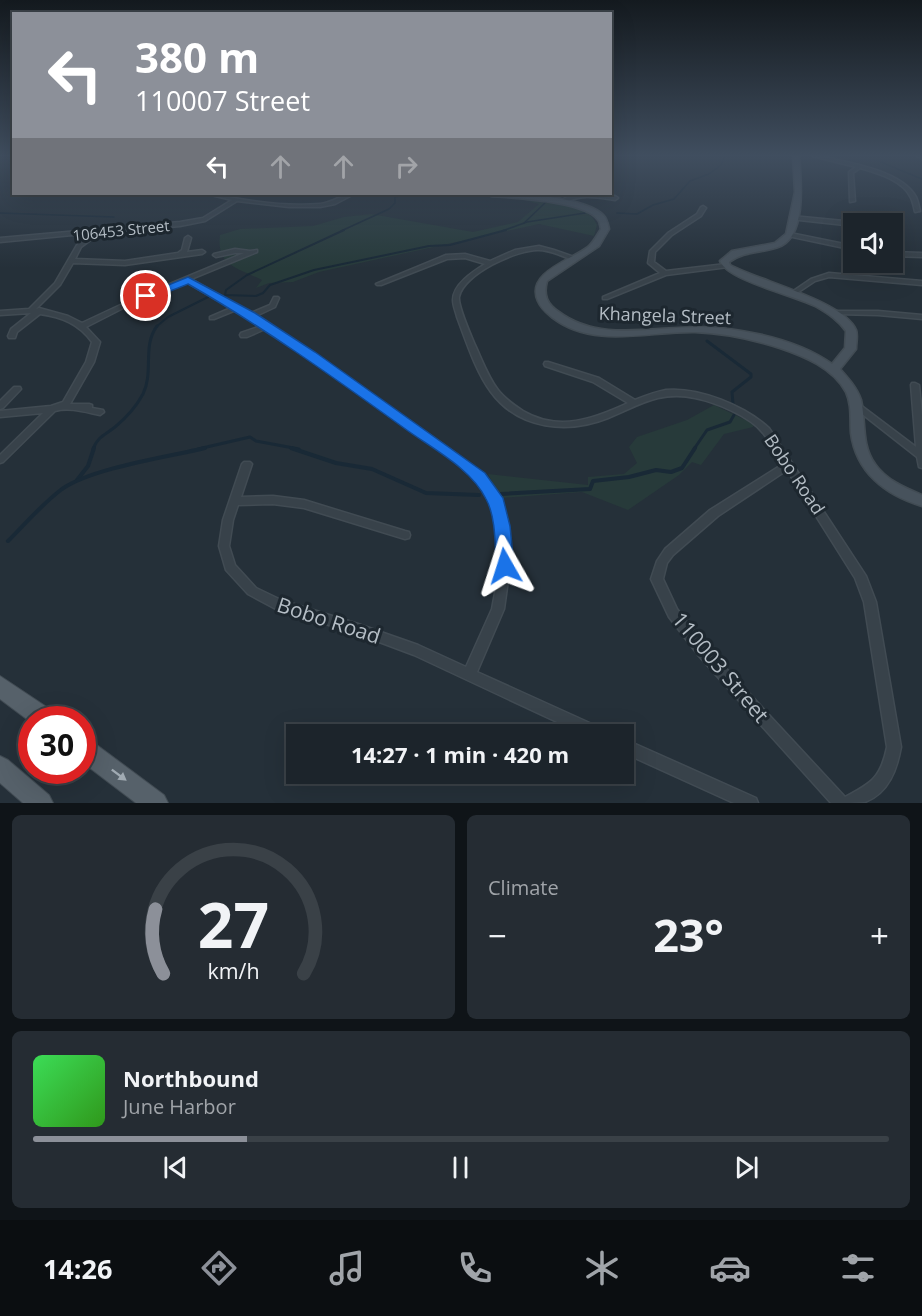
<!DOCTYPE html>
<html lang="en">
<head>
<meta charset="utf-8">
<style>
  body { margin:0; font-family:"Open Sans",sans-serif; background:#252c33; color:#f1f3f6; height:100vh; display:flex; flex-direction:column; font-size:22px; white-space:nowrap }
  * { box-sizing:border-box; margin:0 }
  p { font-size:20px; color:#a0a4a9 }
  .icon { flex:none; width:33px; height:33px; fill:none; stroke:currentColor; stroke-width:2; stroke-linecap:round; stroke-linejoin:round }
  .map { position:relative; height:803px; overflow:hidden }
  .side { display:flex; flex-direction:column; gap:12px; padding:12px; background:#0f1418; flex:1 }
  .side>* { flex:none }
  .top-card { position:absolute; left:12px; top:12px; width:600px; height:183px; border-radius:0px; box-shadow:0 6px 24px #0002,0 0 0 2px #3a4147; background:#8c9099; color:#fff; overflow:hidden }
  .buttons { position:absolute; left:843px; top:213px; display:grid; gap:12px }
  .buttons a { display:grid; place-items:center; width:60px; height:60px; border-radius:0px; background:#1c242b; box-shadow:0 6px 24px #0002,0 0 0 2px #3a4147; font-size:30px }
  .speed { position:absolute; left:18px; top:706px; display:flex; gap:12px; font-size:30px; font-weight:700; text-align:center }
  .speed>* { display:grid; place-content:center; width:78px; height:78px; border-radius:50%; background:#1c242b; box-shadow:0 6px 24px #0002,0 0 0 2px #3a4147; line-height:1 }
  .speed .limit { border:9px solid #d22; background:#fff; color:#111 }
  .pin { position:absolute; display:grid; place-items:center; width:51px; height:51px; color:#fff; margin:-26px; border:3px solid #fff; border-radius:50%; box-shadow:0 2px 6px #0007 }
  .me { position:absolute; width:66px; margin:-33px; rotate:354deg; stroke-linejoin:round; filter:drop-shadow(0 0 4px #0008) }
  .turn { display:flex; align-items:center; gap:21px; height:126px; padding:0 24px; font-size:27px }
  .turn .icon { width:78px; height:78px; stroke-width:2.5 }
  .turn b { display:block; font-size:42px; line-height:51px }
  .lanes { display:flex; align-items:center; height:57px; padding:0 24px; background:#0003; justify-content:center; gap:30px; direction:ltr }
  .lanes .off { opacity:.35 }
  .big { font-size:45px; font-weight:700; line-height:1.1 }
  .side .widget { flex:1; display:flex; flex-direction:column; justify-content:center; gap:9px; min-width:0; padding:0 21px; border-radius:9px; background:#252c33 }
  .side .dial { align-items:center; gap:0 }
  .dial svg { height:156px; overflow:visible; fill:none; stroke:#3a4147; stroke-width:7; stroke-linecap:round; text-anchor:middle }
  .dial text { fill:#f1f3f6; stroke:none }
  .song { display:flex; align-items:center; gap:18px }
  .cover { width:72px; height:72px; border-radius:9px; background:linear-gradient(135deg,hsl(130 70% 55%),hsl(110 70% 35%)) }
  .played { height:6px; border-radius:3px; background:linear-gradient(90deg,#8c9099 25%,#3a4147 25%) }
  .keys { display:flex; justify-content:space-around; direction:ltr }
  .heat { display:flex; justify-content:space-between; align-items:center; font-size:33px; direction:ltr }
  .side .tiles { flex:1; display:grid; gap:12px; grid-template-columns:1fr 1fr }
  .widget:last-child { grid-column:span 2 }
  .trip { position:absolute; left:286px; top:724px; width:348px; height:60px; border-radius:0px; background:#1c242b; box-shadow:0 6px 24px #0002,0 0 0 2px #3a4147; font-weight:700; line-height:60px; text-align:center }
  .dock { display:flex; height:96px; justify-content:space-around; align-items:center; background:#0b0e11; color:#a0a4a9 }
  .dock .icon { width:42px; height:42px }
  .dock .selected { color:#8c9099 }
  .dock b { font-size:27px; color:#f1f3f6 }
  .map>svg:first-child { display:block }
  .green { fill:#273a3a }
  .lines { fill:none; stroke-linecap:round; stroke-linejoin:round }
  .stream-far3 { stroke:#192936; stroke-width:1.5 }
  .stream-far2 { stroke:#192936; stroke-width:2 }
  .stream-far1 { stroke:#192936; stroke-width:3 }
  .stream { stroke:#192936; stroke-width:4 }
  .street-casing { stroke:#414b53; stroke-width:3 }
  .secondary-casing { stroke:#414b53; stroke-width:3 }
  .primary-casing { stroke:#414b53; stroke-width:2 }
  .street { fill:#38424a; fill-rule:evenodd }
  .secondary { fill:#47525c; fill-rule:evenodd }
  .primary { fill:#56616a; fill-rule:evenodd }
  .oneway { fill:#a1abb3 }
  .route { fill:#1a73e8; stroke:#114b97; stroke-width:1.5 }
  .labels { text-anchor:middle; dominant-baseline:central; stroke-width:6; stroke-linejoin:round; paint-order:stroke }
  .far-street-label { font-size:15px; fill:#b4bdc5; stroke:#1d272f }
  .street-label { font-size:18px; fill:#b4bdc5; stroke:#1d272f }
  .near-street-label { font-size:21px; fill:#b4bdc5; stroke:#1d272f }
</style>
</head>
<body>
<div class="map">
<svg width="922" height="803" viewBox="0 0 922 803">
  <rect width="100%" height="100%" fill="#253039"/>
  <!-- green -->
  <g class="green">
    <path d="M529 199C550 201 587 201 597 225L594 236 539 224 319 272 293 282 269 283 256 288 262 280C238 268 216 266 220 235L240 229 313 226 344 217 371 214 473 232 518 222 539 204 525 200Z"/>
    <path d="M714 405 754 424 753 427 724 434 701 465 692 462 679 475 628 510 582 492 500 498 488 474 588 485V477L624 474 637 463 629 447 637 437 687 420Z"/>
  </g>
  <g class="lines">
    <!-- stream-far3 -->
    <g class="stream-far3">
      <path d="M881 162 922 179"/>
      <path d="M549 196 553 194"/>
      <path d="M0 213 114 217"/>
      <path d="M617 213 637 214 653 205 674 199 690 181 709 174 721 165 725 157"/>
      <path d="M524 223 547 201"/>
      <path d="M341 231 389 209 395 203V197L404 194"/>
      <path d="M502 231 527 222 585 213"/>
    </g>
    <!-- stream-far2 -->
    <g class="stream-far2">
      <path d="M344 230 247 275 226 290 225 295 256 296 263 293 270 285 314 270 429 246 450 245 506 230"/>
      <path d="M156 327 168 317 208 297"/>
    </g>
    <!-- stream-far1 -->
    <g class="stream-far1">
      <path d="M707 341 751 374V377L732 392 733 404"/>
      <path d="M93 449C98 436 105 435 115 427 126 418 136 407 143 394 154 372 142 346 157 326"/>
      <path d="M198 449 250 437 256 441 299 449"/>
      <path d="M694 449 707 430 730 422 734 415"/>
    </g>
    <!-- stream -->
    <g class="stream">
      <path d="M291 448 336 463 372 469 426 493 479 495"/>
      <path d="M77 480 88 466 94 448"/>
      <path d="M501 494 590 489 593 481 629 477 656 470 671 472 682 468 695 448"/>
      <path d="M8 541C25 524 42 504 62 489 92 468 167 457 205 448"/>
    </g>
    <defs>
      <g id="street">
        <path d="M812 156H819C846 162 902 170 916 197 918 201 919 207 920 211L915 212C914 208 913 202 911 198 903 180 877 173 860 168L853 173 855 201 850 202 849 172 856 167Z"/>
        <path d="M917 156H922V159Z"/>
        <path d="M207 194H214C246 201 286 207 320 204 332 203 344 193 354 194L335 204 320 207H289L237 201 205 221 180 226 100 233 81 247 75 259 125 261 178 253 182 250 185 238 188 236 191 238 187 252 202 250 205 252 202 254 125 265 73 263 60 285 36 309 39 308 68 316 82 323 129 301 244 253H235L216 257 213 255 214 254 235 249 250 251 257 250V252L191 279 251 313 270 305 274 297H278L279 298 275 307 256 316 313 353 458 455 491 485 498 495 506 527 510 566 504 609 477 672 605 730 607 735H585L414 655 358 634 274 608 248 594 226 570 219 546 223 520 242 464 244 462H250L252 464 241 497 273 496 304 500 405 531 409 532 410 535 409 538 405 539 304 508 273 504 238 505 233 520 229 546 235 565 256 588 281 600 358 624 418 645 466 667 492 609 500 566 496 527 490 498 485 489 452 459 307 357 265 329 247 337H241L240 335 241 333 261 326 236 310 214 319H210V317L231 308 186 282 133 303 86 327 100 342 94 362 70 404H89L92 405V408L103 410 104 412 100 415C85 412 70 407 55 411L3 462 0 463V455L43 413 0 417V411L51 406 63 402 86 362 92 342C79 324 62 317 40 314L17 332 15 338H9L8 336 11 329 31 313 0 315V311L29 309 55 283 77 245 93 233 0 242V238L180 222 203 218 232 200Z"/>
        <path d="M574 194H588L615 196 618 198 615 200C595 197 582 194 563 203L560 201 567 197Z"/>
        <path d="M703 206 706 208 701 216 672 235 655 252 654 262 666 271 726 264 729 266 728 267 666 275 607 299H603V297L660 273 648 263 650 251 668 233 697 214 701 207Z"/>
        <path d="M792 216 854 222 856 224H854V226L790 219V217Z"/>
        <path d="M790 233 854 246V250L788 236V234Z"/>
        <path d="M539 246 554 250 577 258 574 260C563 257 551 250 539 250 518 249 463 274 459 297 458 307 471 335 475 345 482 360 488 377 498 390 504 398 514 405 523 411 559 432 593 419 628 403L593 382 545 366 544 364 545 362H548L599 378 635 400C645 396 655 392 666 390 699 387 745 406 769 428L866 576 876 602 901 747C897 769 889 793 865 802 856 803 841 803 831 803L699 656 669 617 651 579 657 561 665 549 710 510 783 464C776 453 771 442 763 433 750 416 715 402 695 398 660 390 638 406 608 418 568 434 519 430 491 392 476 372 466 341 457 317 456 312 453 306 453 300 453 284 474 271 485 264L465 258 447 259 381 285H377L376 284 446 255 465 254 490 261 515 250ZM787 470 855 578 864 602 887 747C881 777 872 783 845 797L707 648 677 609 663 579 667 563 673 555 718 516Z"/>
        <path d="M892 252 922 253V257L892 256Z"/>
        <path d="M829 273 922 281V285L829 277 815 281 794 295H790L789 294 811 279Z"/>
        <path d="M837 311H878L922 315V319L878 315 835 314V312Z"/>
        <path d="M912 383H915L919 385 922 416V468L919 467 917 457 852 406 853 404H859L916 447 911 385Z"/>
        <path d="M14 387H20L21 389 3 408 0 409V401Z"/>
        <path d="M624 739 756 798 758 803H734L624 753Z"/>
      </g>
      <path id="secondary" d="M793 156H799C801 180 807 238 778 247 761 253 744 251 729 262L730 265C759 281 844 301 856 330 858 335 856 343 856 349L840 369C848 378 857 388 861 400 866 421 861 445 875 464 886 480 905 488 922 495V506C885 495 856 472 851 433 850 419 852 405 846 392 833 368 804 356 780 348 752 339 724 333 695 332 648 331 594 349 553 318 547 313 541 309 538 301 525 273 571 260 588 247 594 242 597 235 601 229 600 226 600 222 598 220 586 201 513 198 491 196L487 194C511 191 588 197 604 216 607 219 608 225 609 229L599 246 593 250 547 281C543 295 547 304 559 312 604 346 667 322 720 328 756 332 801 342 832 364L845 348 846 331C838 320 829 314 817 307 796 296 727 280 720 261L732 251 775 243 786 234 795 192Z"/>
      <g id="primary">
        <path d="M0 676 54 712 57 720H32V723L0 699Z"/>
        <path d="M82 737 90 740 164 795 168 803H136L82 762Z"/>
        <path d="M0 756 8 760 49 795 53 803H23L0 783Z"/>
      </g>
    </defs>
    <!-- street casing -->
    <use href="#street" class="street-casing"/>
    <!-- secondary casing -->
    <use href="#secondary" class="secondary-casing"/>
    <!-- primary casing -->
    <use href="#primary" class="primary-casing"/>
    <!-- street -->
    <use href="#street" class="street"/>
    <!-- secondary -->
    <use href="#secondary" class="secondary"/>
    <!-- primary -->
    <use href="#primary" class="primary"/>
  </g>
  <!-- one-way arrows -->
  <defs><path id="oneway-solid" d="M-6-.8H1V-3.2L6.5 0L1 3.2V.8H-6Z" transform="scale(1.5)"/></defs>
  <use class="oneway" href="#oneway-solid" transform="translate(119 775) rotate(37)"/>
  <!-- sky -->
  <linearGradient id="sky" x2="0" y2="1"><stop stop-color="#141a1f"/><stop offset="0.58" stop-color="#404e5f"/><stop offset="1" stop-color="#404e5f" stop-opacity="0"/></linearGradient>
  <rect width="922" height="268" fill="url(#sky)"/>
  <!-- route -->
  <path class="route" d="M188 277 255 313 315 352 485 473 503 498 510 526 514 566 512 571 505 573 499 571 496 566C495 545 496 517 486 499 471 468 431 448 404 428 333 377 263 327 188 284L150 299H143L141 296Z"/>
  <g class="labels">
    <!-- far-street labels -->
    <g class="far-street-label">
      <text transform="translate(121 230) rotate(-6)">106453 Street</text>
    </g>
    <!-- street labels -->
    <g class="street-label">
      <text transform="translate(665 315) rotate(2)">Khangela Street</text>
      <text transform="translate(795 474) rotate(56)">Bobo Road</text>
    </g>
    <!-- near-street labels -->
    <g class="near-street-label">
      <text transform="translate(329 620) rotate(18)">Bobo Road</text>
      <text transform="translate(721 667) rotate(50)">110003 Street</text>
    </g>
  </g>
</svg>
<div class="buttons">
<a><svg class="icon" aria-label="sound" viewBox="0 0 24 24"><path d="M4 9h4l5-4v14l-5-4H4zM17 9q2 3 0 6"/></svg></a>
</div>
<div class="speed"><div class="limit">30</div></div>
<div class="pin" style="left:146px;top:296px;background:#d93025"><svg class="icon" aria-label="arrive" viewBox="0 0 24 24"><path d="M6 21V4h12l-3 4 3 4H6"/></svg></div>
<svg class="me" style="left:505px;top:566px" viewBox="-20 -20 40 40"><path d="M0-17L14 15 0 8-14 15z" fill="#1a73e8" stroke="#fff" stroke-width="4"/></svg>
<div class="trip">14:27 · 1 min · 420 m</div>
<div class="top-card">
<div class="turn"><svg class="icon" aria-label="left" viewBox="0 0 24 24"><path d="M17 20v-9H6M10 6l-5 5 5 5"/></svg><div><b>380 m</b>110007 Street</div></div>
<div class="lanes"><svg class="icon" aria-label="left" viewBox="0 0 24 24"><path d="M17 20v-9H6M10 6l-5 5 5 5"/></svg><svg class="icon off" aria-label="ahead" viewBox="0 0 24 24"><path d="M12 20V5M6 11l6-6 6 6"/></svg><svg class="icon off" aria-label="ahead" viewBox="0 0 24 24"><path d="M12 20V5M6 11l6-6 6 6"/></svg><svg class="icon off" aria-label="right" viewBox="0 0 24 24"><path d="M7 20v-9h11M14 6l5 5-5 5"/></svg></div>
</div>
</div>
<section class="side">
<div class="tiles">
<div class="widget dial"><svg viewBox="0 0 100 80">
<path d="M14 69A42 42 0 1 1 86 69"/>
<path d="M14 69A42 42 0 0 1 10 36" stroke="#8c9099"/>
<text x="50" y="56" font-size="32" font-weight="700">27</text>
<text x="50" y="72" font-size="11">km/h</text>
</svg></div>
<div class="widget"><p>Climate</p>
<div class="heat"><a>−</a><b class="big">23°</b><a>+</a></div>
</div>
<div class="widget">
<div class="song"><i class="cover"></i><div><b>Northbound</b><p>June Harbor</p></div></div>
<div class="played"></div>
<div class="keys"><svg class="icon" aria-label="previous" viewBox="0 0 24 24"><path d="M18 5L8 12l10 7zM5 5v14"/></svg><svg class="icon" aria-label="pause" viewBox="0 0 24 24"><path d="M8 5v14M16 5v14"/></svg><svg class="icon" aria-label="next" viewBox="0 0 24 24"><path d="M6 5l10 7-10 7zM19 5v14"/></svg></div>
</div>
</div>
</section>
<nav class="dock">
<b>14:26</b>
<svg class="icon selected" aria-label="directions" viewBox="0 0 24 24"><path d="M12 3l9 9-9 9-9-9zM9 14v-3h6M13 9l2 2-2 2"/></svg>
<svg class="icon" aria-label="music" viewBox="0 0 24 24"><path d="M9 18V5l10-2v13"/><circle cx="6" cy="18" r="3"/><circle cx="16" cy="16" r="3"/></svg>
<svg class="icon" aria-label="phone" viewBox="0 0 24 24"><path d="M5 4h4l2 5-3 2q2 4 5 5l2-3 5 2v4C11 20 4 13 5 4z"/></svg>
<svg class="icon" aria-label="climate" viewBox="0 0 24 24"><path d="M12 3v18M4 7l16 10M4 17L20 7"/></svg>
<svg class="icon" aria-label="car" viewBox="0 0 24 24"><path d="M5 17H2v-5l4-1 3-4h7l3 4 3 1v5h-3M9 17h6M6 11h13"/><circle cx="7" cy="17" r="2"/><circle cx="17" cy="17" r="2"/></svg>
<svg class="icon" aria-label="filters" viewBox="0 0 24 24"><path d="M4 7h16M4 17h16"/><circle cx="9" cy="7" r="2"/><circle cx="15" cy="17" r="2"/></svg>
</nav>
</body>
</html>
